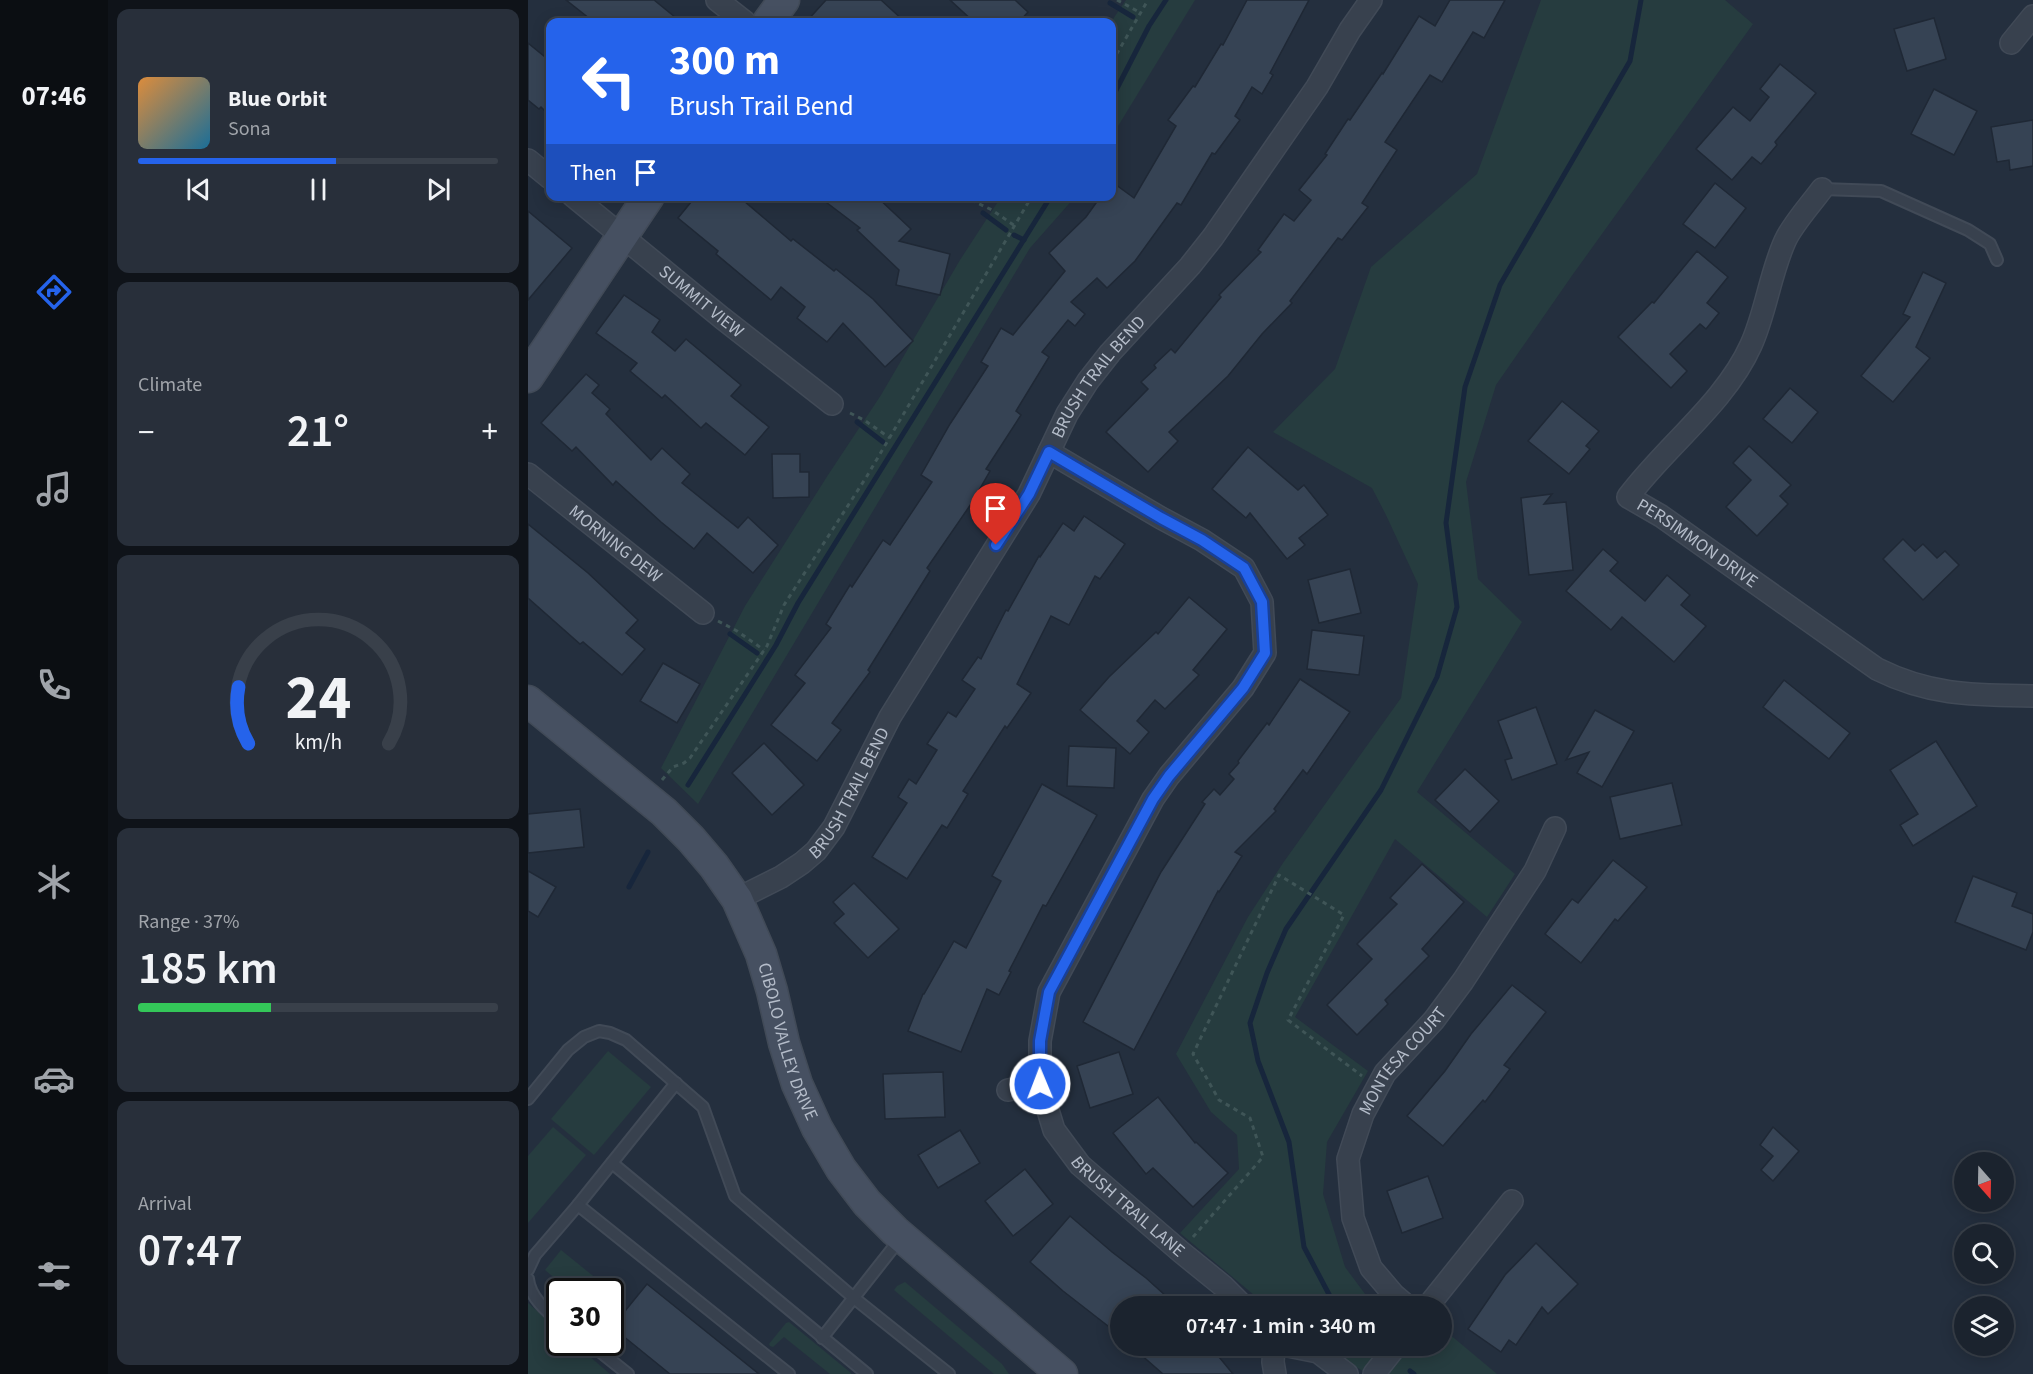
<!DOCTYPE html>
<html lang="en">
<head>
<meta charset="utf-8">
<style>
  body { margin:0; font-family:"Source Sans 3",sans-serif; background:#282f3a; color:#f1f3f6; height:100vh; display:flex; flex-direction:column; font-size:22px; white-space:nowrap }
  * { box-sizing:border-box; margin:0 }
  p { font-size:20px; color:#a0a4aa }
  .icon { flex:none; width:33px; height:33px; fill:none; stroke:currentColor; stroke-width:2; stroke-linecap:round; stroke-linejoin:round }
  .map { position:relative; flex:1; overflow:hidden }
  .details { display:flex; flex-direction:column; gap:9px; padding:9px; background:#0f1319; width:420px }
  .details>* { flex:none }
  .hud { position:absolute; left:18px; top:18px; width:570px; height:183px; border-radius:12px; box-shadow:0 3px 15px #0003,0 0 0 2px #39404a; background:#2563eb; color:#fff; overflow:hidden }
  .needle { width:39px; rotate:160deg }
  .fabs { position:absolute; left:1426px; top:1152px; display:grid; gap:12px }
  .fabs a { display:grid; place-items:center; width:60px; height:60px; border-radius:50%; background:#1b232e; box-shadow:0 3px 15px #0003,0 0 0 2px #39404a; font-size:30px }
  .speed { position:absolute; left:18px; top:1278px; display:flex; gap:12px; font-size:30px; font-weight:700; text-align:center }
  .speed>* { display:grid; place-content:center; width:78px; height:78px; border-radius:50%; background:#1b232e; box-shadow:0 3px 15px #0003,0 0 0 2px #39404a; line-height:1 }
  .speed .limit { border:3px solid #111; border-radius:9px; background:#fff; color:#111 }
  .pin { position:absolute; display:grid; place-items:center; width:51px; height:51px; color:#fff; margin:-62px -26px; border-radius:50% 50% 50% 0; rotate:-45deg; box-shadow:0 0 6px #0007 }
  .pin .icon { rotate:45deg }
  .me { position:absolute; width:66px; margin:-33px; rotate:359deg; stroke-linejoin:round; filter:drop-shadow(0 0 4px #0008) }
  .turn { display:flex; align-items:center; gap:21px; height:126px; padding:0 24px; font-size:27px }
  .turn .icon { width:78px; height:78px; stroke-width:2.5 }
  .turn b { display:block; font-size:42px; line-height:51px }
  .then { display:flex; align-items:center; height:57px; padding:0 24px; background:#0003; gap:12px; font-size:22px }
  .big { font-size:45px; font-weight:600; line-height:1.1 }
  .details .card { flex:1; display:flex; flex-direction:column; justify-content:center; gap:9px; min-width:0; padding:0 21px; border-radius:12px; background:#282f3a }
  .details .dial { align-items:center; gap:0 }
  .dial svg { height:156px; overflow:visible; fill:none; stroke:#39404a; stroke-width:7; stroke-linecap:round; text-anchor:middle }
  .dial text { fill:#f1f3f6; stroke:none }
  .song { display:flex; align-items:center; gap:18px }
  .cover { width:72px; height:72px; border-radius:9px; background:linear-gradient(135deg,hsl(30 70% 55%),hsl(200 70% 35%)) }
  .played { height:6px; border-radius:3px; background:linear-gradient(90deg,#2563eb 55%,#39404a 55%) }
  .keys { display:flex; justify-content:space-around; direction:ltr }
  .heat { display:flex; justify-content:space-between; align-items:center; font-size:33px; direction:ltr }
  .charge { height:9px; border-radius:4px; background:linear-gradient(90deg,#34c759 37%,#39404a 0) }
  .trip { position:absolute; left:582px; top:1296px; width:342px; height:60px; border-radius:30px; background:#1b232e; box-shadow:0 3px 15px #0003,0 0 0 2px #39404a; font-weight:600; line-height:60px; text-align:center }
  main { display:flex; flex:1; min-height:0 }
  .menu { display:flex; flex-direction:column; width:108px; justify-content:space-around; align-items:center; background:#0b0e12; color:#a0a4aa }
  .menu .icon { width:42px; height:42px }
  .menu .on { color:#2563eb }
  .menu b { font-size:27px; color:#f1f3f6 }
  .map>svg:first-child { display:block }
  .green { fill:#263c3f }
  .lines { fill:none; stroke-linecap:round; stroke-linejoin:round }
  .stream { stroke:#17263c; stroke-width:5 }
  .building { fill:#364354; stroke:#1f2835; stroke-width:1.5 }
  .lane-casing { stroke:#414a57; stroke-width:14 }
  .street-casing { stroke:#414a57; stroke-width:24 }
  .secondary-casing { stroke:#414a57; stroke-width:33 }
  .path { stroke:#3f5557; stroke-width:3; stroke-dasharray:4.5 4.5; stroke-linecap:butt }
  .lane { stroke:#38414e; stroke-width:10 }
  .street { stroke:#38414e; stroke-width:21 }
  .secondary { stroke:#465061; stroke-width:30 }
  .route-casing { stroke:#184099; stroke-width:15 }
  .route { stroke:#2563eb; stroke-width:10 }
  .labels { text-anchor:middle; dominant-baseline:central; stroke-width:6; stroke-linejoin:round; paint-order:stroke }
  .street-label { font-size:18px; fill:#b4bcc9; stroke:#1d2633 }
</style>
</head>
<body>
<main>
<nav class="menu">
<b>07:46</b>
<svg class="icon on" aria-label="directions" viewBox="0 0 24 24"><path d="M12 3l9 9-9 9-9-9zM9 14v-3h6M13 9l2 2-2 2"/></svg>
<svg class="icon" aria-label="music" viewBox="0 0 24 24"><path d="M9 18V5l10-2v13"/><circle cx="6" cy="18" r="3"/><circle cx="16" cy="16" r="3"/></svg>
<svg class="icon" aria-label="phone" viewBox="0 0 24 24"><path d="M5 4h4l2 5-3 2q2 4 5 5l2-3 5 2v4C11 20 4 13 5 4z"/></svg>
<svg class="icon" aria-label="climate" viewBox="0 0 24 24"><path d="M12 3v18M4 7l16 10M4 17L20 7"/></svg>
<svg class="icon" aria-label="car" viewBox="0 0 24 24"><path d="M5 17H2v-5l4-1 3-4h7l3 4 3 1v5h-3M9 17h6M6 11h13"/><circle cx="7" cy="17" r="2"/><circle cx="17" cy="17" r="2"/></svg>
<svg class="icon" aria-label="filters" viewBox="0 0 24 24"><path d="M4 7h16M4 17h16"/><circle cx="9" cy="7" r="2"/><circle cx="15" cy="17" r="2"/></svg>
</nav>
<section class="details">
<div class="card">
<div class="song"><i class="cover"></i><div><b>Blue Orbit</b><p>Sona</p></div></div>
<div class="played"></div>
<div class="keys"><svg class="icon" aria-label="previous" viewBox="0 0 24 24"><path d="M18 5L8 12l10 7zM5 5v14"/></svg><svg class="icon" aria-label="pause" viewBox="0 0 24 24"><path d="M8 5v14M16 5v14"/></svg><svg class="icon" aria-label="next" viewBox="0 0 24 24"><path d="M6 5l10 7-10 7zM19 5v14"/></svg></div>
</div>
<div class="card"><p>Climate</p>
<div class="heat"><a>−</a><b class="big">21°</b><a>+</a></div>
</div>
<div class="card dial"><svg viewBox="0 0 100 80">
<path d="M14 69A42 42 0 1 1 86 69"/>
<path d="M14 69A42 42 0 0 1 9 40" stroke="#2563eb"/>
<text x="50" y="56" font-size="32" font-weight="700">24</text>
<text x="50" y="72" font-size="11">km/h</text>
</svg></div>
<div class="card"><p>Range · 37%</p><b class="big">185 km</b><div class="charge"></div></div>
<div class="card"><p>Arrival</p><b class="big">07:47</b></div>
</section>
<div class="map">
<svg width="1505" height="1374" viewBox="0 0 1505 1374">
  <rect width="100%" height="100%" fill="#242f3e"/>
  <!-- green -->
  <g class="green">
    <path d="M598 0H667L584 136 583 22Z"/>
    <path d="M1013 0H1197L1225 24 1043 277 968 385 938 482 950 579 994 622 889 792 987 874 959 917 867 839 767 1017 840 1071 799 1142 795 1194 817 1267 846 1306H734L726 1295 652 1233 711 1169 709 1135 683 1112 648 1054 720 917 755 863 873 698 890 584 858 515 844 488 745 432 807 369 843 267 949 174Z"/>
    <path d="M473 197H547L502 248 170 804 133 768 217 606 300 475 353 395 432 260Z"/>
    <path d="M80 1051 123 1087 66 1155 23 1119Z"/>
    <path d="M25 1127 58 1155 0 1223V1156Z"/>
    <path d="M33 1250 90 1296 83 1305 82 1292 42 1291 17 1270Z"/>
    <path d="M377 1282 474 1364 481 1374H466L366 1290 369 1286Z"/>
    <path d="M0 1303 31 1330 32 1342 46 1343 82 1374H0Z"/>
    <path d="M261 1322 323 1373V1374H302L256 1337 245 1347 242 1346 241 1344 258 1323Z"/>
    <path d="M914 1328 969 1374H840L793 1346H914Z"/>
  </g>
  <g class="lines">
    <!-- stream -->
    <g class="stream">
      <path d="M582 3 605 17"/>
      <path d="M584 98 621 26 638 0"/>
      <path d="M455 213 478 230"/>
      <path d="M486 235 496 240"/>
      <path d="M329 422 355 442"/>
      <path d="M202 634 229 653"/>
      <path d="M160 785 248 645 270 603 523 196"/>
      <path d="M101 887 120 852"/>
      <path d="M810 1306 804 1300 776 1247 761 1142 730 1061 722 1023 739 973 758 929 853 790 909 677 929 607 918 523 937 387 972 285 1102 61 1113 0"/>
      <path d="M882 1371 886 1374"/>
    </g>
  </g>
  <!-- building -->
  <g class="building">
    <path d="M38 0H126L153 22H66Z"/>
    <path d="M298 0H353L377 22H278Z"/>
    <path d="M422 0H487L500 12 491 22H446Z"/>
    <path d="M719 0H781L742 73 745 75 734 94 724 87 707 116 712 120 687 154 684 153 653 205 649 203 607 261 579 288 569 278 543 302 557 314 547 326 540 320 514 352 521 357 488 411 493 415 458 469 462 471 443 504 399 568 402 571 340 670 342 672 304 723 313 730 289 761 243 725 277 683 267 675 303 628 298 624 322 585 324 587 355 540 362 545 404 482 393 475 422 424 460 366 453 362 473 328 485 335 537 271 521 253 558 217 573 196H584V182L606 198 648 126 640 120 665 86 667 87 693 44 695 45Z"/>
    <path d="M922 0H977L956 38 945 32 914 82 902 75 857 142 869 150 834 203 840 207 814 240 810 238 762 301 764 303 734 334 700 376 641 432 650 441 620 472 578 432 620 389 613 382 628 368 626 365 643 349 647 353 693 297 691 295 733 252 730 250 756 214 766 221 783 200 771 190 799 155 797 154 820 119 822 120 854 73 855 74 891 16 907 26Z"/>
    <path d="M1406 18 1418 59 1379 71 1366 29Z"/>
    <path d="M0 43 22 61V116L13 107 11 109 0 100Z"/>
    <path d="M1252 64 1288 93 1247 142 1249 145 1233 164 1224 157 1204 180 1168 149 1205 107 1222 121 1241 97 1232 89Z"/>
    <path d="M1406 89 1449 111 1426 155 1383 134Z"/>
    <path d="M1505 120V166L1482 170 1481 160 1469 162 1463 127Z"/>
    <path d="M1187 183 1218 208 1187 248 1155 224Z"/>
    <path d="M168 196H210L263 241 265 239 306 271 308 269 345 299 385 341 357 367 315 323 299 342 269 318 277 307 253 287 243 300 188 254 190 251 150 218Z"/>
    <path d="M290 196H348L383 229 371 241 422 254 412 295 368 285 371 270 329 230 332 228Z"/>
    <path d="M0 211 44 248 0 300Z"/>
    <path d="M1169 251 1200 277 1179 303 1191 313 1178 329 1172 324 1142 354 1159 371 1143 388 1090 337 1124 302 1126 303Z"/>
    <path d="M1395 272 1418 283 1388 347 1402 358 1365 402 1333 376 1382 317 1375 314Z"/>
    <path d="M96 295 132 320 124 332 147 351 158 339 213 385 203 396 241 427 217 455 178 423 173 428 137 395 134 398 102 371 109 363 68 333Z"/>
    <path d="M58 374 71 385 64 393 82 409 78 414 123 460 134 448 162 474 154 483 210 528 220 517 250 545 225 573 179 533 166 549 133 522 88 481 85 485 48 447 44 451 13 423Z"/>
    <path d="M1262 388 1290 412 1264 443 1235 419Z"/>
    <path d="M1034 401 1071 431 1058 446 1062 449 1041 474 1000 441Z"/>
    <path d="M1221 446 1263 485 1252 496 1260 504 1229 536 1198 507 1223 480 1205 463Z"/>
    <path d="M720 447 770 490 776 485 800 515 771 538 777 545 759 559 722 513 718 518 684 489Z"/>
    <path d="M244 454H272V472H281V497L245 498Z"/>
    <path d="M1024 494 1016 504 1038 502 1045 570 1001 575 993 498Z"/>
    <path d="M556 516 597 544 572 579 567 576 541 625 523 616 489 684 503 693 479 728 477 726 435 791 440 794 419 828 414 825 379 879 344 857 379 803 370 797 381 779 388 784 409 750 399 744 420 712 428 717 447 689 434 680 450 657 453 659 478 610 480 611 511 556 512 557 535 523 546 531Z"/>
    <path d="M0 524 60 573 110 620 98 633 117 649 94 675 55 642 52 644 0 598Z"/>
    <path d="M1375 539 1387 551 1395 544 1409 558 1417 551 1431 565 1395 600 1355 559Z"/>
    <path d="M1075 549 1090 562 1082 571 1117 601 1139 575 1162 595 1153 605 1178 626 1146 662 1094 617 1083 630 1038 591Z"/>
    <path d="M822 569 833 613 791 623 780 580Z"/>
    <path d="M661 597 699 629 665 670 671 675 637 709 627 700 609 721 621 732 602 754 552 710 581 677 628 632 630 634Z"/>
    <path d="M784 630 836 636 831 675 779 669Z"/>
    <path d="M135 663 172 684 149 723 112 701Z"/>
    <path d="M772 679 822 712 779 774 775 770 746 809 748 811 707 852 714 856 691 892 690 891 606 1050 555 1022 633 872 677 804 674 802 686 789 692 795 706 779 701 774 711 763 710 761 739 723 741 725Z"/>
    <path d="M1256 680 1322 733 1301 759 1235 707Z"/>
    <path d="M1008 707 1029 764 984 780 977 760 984 758 970 721Z"/>
    <path d="M1067 710 1106 731 1074 787 1049 773 1061 752 1038 760Z"/>
    <path d="M1408 741 1449 806 1385 846 1372 825 1390 814 1362 770Z"/>
    <path d="M236 743 276 785 244 815 204 773Z"/>
    <path d="M541 746 588 748 586 788 539 786Z"/>
    <path d="M937 769 971 801 942 832 907 800Z"/>
    <path d="M1144 783 1154 825 1092 839 1082 797Z"/>
    <path d="M514 784 569 815 518 906 515 905 481 971 483 972 471 995 459 989 433 1052 380 1031 395 994H396L426 941 438 948 473 881 464 876Z"/>
    <path d="M52 809 56 847 0 853V814Z"/>
    <path d="M1085 860 1119 887 1090 921 1087 919 1053 963 1017 934 1044 899 1050 903Z"/>
    <path d="M894 864 936 902 894 949 901 956 857 1000 860 1004 829 1035 799 1005 844 959 829 944 869 904 862 898Z"/>
    <path d="M0 871 28 887 10 917 0 911Z"/>
    <path d="M1445 876 1489 893 1484 906 1505 914V932L1498 950 1427 922Z"/>
    <path d="M326 883 371 929 340 958 306 923 316 914 305 902Z"/>
    <path d="M984 985 1018 1012 976 1065 982 1069 957 1102 955 1100 915 1146 879 1116 917 1071 943 1034Z"/>
    <path d="M591 1052 605 1094 562 1108 549 1066Z"/>
    <path d="M415 1072 417 1117 357 1119 355 1074Z"/>
    <path d="M630 1097 667 1143 668 1142 700 1173 665 1207 625 1168 618 1174 585 1133Z"/>
    <path d="M1245 1127 1271 1151 1245 1181 1233 1170 1245 1156 1232 1145Z"/>
    <path d="M432 1130 452 1163 410 1188 390 1155Z"/>
    <path d="M497 1169 525 1204 485 1236 457 1201Z"/>
    <path d="M900 1176 915 1218 874 1233 859 1191Z"/>
    <path d="M542 1216 584 1252 618 1278 649 1306H592V1310L580 1326 535 1291 502 1262Z"/>
    <path d="M1008 1243 1050 1284 1020 1314 1014 1307 988 1345 981 1340 973 1352 940 1329 977 1275Z"/>
    <path d="M119 1284 231 1374H142L84 1327Z"/>
    <path d="M603 1346H682L705 1374H635Z"/>
  </g>
  <g class="lines">
    <defs>
      <g id="lane">
        <path d="M1294 189 1353 191 1440 230 1462 244 1469 260"/>
        <path d="M0 1099 40 1050 56 1037 71 1031 82 1033 98 1040 175 1107 207 1196 326 1298 421 1374"/>
        <path d="M84 1163 339 1374"/>
        <path d="M50 1205 148 1083"/>
        <path d="M0 1270 7 1255 50 1205 261 1374"/>
        <path d="M0 1279C2 1297 18 1311 32 1322"/>
        <path d="M294 1338 372 1239"/>
        <path d="M60 1342 100 1374"/>
      </g>
      <g id="street">
        <path d="M189 0 217 22"/>
        <path d="M1483 43 1505 16"/>
        <path d="M0 160 22 178"/>
        <path id="s1" d="M1294 189C1283 204 1264 225 1257 241 1242 274 1238 312 1223 345 1197 403 1138 446 1100 497L1133 516 1349 669C1403 696 1447 695 1505 696"/>
        <path id="s2" d="M45 196 194 318 304 404"/>
        <path id="s3" d="M521 452 633 518 674 540 716 568 734 602 737 653 715 688 641 776 625 799 521 992 512 1041V1084L526 1130 552 1165 653 1252 695 1286 715 1306"/>
        <path id="s4" d="M0 474 175 613"/>
        <path id="s5" d="M209 899 253 877 274 863 288 851 306 827 362 717 501 494 539 414 560 381 582 353 662 266 685 237 789 87 822 30 843 0"/>
        <path d="M480 1090 512 1084"/>
        <path id="s6" d="M879 1306 866 1295 843 1268 825 1218 820 1159 835 1114 857 1073 906 1020 935 981 1007 871 1027 828"/>
        <path d="M900 1306 984 1201"/>
        <path d="M746 1346 745 1362 747 1374"/>
        <path d="M760 1346 790 1352 819 1374"/>
        <path d="M846 1374 868 1346"/>
      </g>
      <g id="secondary">
        <path d="M240 22 256 0"/>
        <path d="M0 377 121 196"/>
        <path id="s7" d="M0 701 136 812 163 839 186 866 209 899 233 954 244 991 256 1043 269 1084 289 1128 313 1169 339 1203 367 1231 534 1374"/>
      </g>
    </defs>
    <!-- lane casing -->
    <use href="#lane" class="lane-casing"/>
    <!-- street casing -->
    <use href="#street" class="street-casing"/>
    <!-- secondary casing -->
    <use href="#secondary" class="secondary-casing"/>
    <!-- path -->
    <g class="path">
      <path d="M589 0 613 13"/>
      <path d="M584 62 620 0"/>
      <path d="M435 196 464 210 487 226"/>
      <path d="M322 413 336 420 362 438"/>
      <path d="M190 621 209 631 236 650"/>
      <path d="M134 780 145 767 156 763 162 758 239 646 256 605 339 476 504 196"/>
      <path d="M665 1237 735 1157 722 1118 691 1100 665 1054 751 875 816 915 760 1020 834 1076"/>
    </g>
    <!-- lane -->
    <use href="#lane" class="lane"/>
    <!-- street -->
    <use href="#street" class="street"/>
    <!-- secondary -->
    <use href="#secondary" class="secondary"/>
  </g>
  <g class="lines">
    <defs>
      <path id="route" d="M468 545 501 494 521 452 633 518 674 540 716 568 734 602 737 653 715 688 641 776 625 799 521 992 512 1041V1084"/>
    </defs>
    <!-- route casing -->
    <use href="#route" class="route-casing"/>
    <!-- route -->
    <use href="#route" class="route"/>
  </g>
  <g class="labels">
    <!-- street labels -->
    <g class="street-label">
      <text stroke="none"><textPath href="#s2" startOffset="166">SUMMIT VIEW</textPath></text>
      <text stroke="none"><textPath href="#s5" startOffset="646">BRUSH TRAIL BEND</textPath></text>
      <text stroke="none"><textPath href="#s1" startOffset="453">PERSIMMON DRIVE</textPath></text>
      <text stroke="none"><textPath href="#s4" startOffset="112">MORNING DEW</textPath></text>
      <text stroke="none"><textPath href="#s5" startOffset="160">BRUSH TRAIL BEND</textPath></text>
      <text stroke="none"><textPath href="#s7" startOffset="441">CIBOLO VALLEY DRIVE</textPath></text>
      <text stroke="none"><textPath href="#s6" startOffset="279">MONTESA COURT</textPath></text>
      <text stroke="none"><textPath href="#s3" startOffset="968">BRUSH TRAIL LANE</textPath></text>
    </g>
  </g>
</svg>
<div class="fabs">
<a><svg class="needle" viewBox="-14 -14 28 28"><path d="M0-13l5 13h-10z" fill="#e53935"/><path d="M0 13l5-13h-10z" fill="#a0a4aa"/></svg></a>
<a><svg class="icon" aria-label="search" viewBox="0 0 24 24"><circle cx="10" cy="10" r="6"/><path d="M15 15l6 6"/></svg></a>
<a><svg class="icon" aria-label="layers" viewBox="0 0 24 24"><path d="M12 4l9 5-9 5-9-5zM3 14l9 5 9-5"/></svg></a>
</div>
<div class="speed"><div class="limit">30</div></div>
<div class="pin" style="left:468px;top:545px;background:#d93025"><svg class="icon" aria-label="arrive" viewBox="0 0 24 24"><path d="M6 21V4h12l-3 4 3 4H6"/></svg></div>
<svg class="me" style="left:512px;top:1084px" viewBox="-20 -20 40 40"><circle r="17" fill="#2563eb" stroke="#fff" stroke-width="3"/><path d="M0-11L8 9 0 5-8 9z" fill="#fff"/></svg>
<div class="trip">07:47 · 1 min · 340 m</div>
<div class="hud">
<div class="turn"><svg class="icon" aria-label="left" viewBox="0 0 24 24"><path d="M17 20v-9H6M10 6l-5 5 5 5"/></svg><div><b>300 m</b>Brush Trail Bend</div></div>
<div class="then">Then<svg class="icon" aria-label="arrive" viewBox="0 0 24 24"><path d="M6 21V4h12l-3 4 3 4H6"/></svg></div>
</div>
</div>
</main>
</body>
</html>
